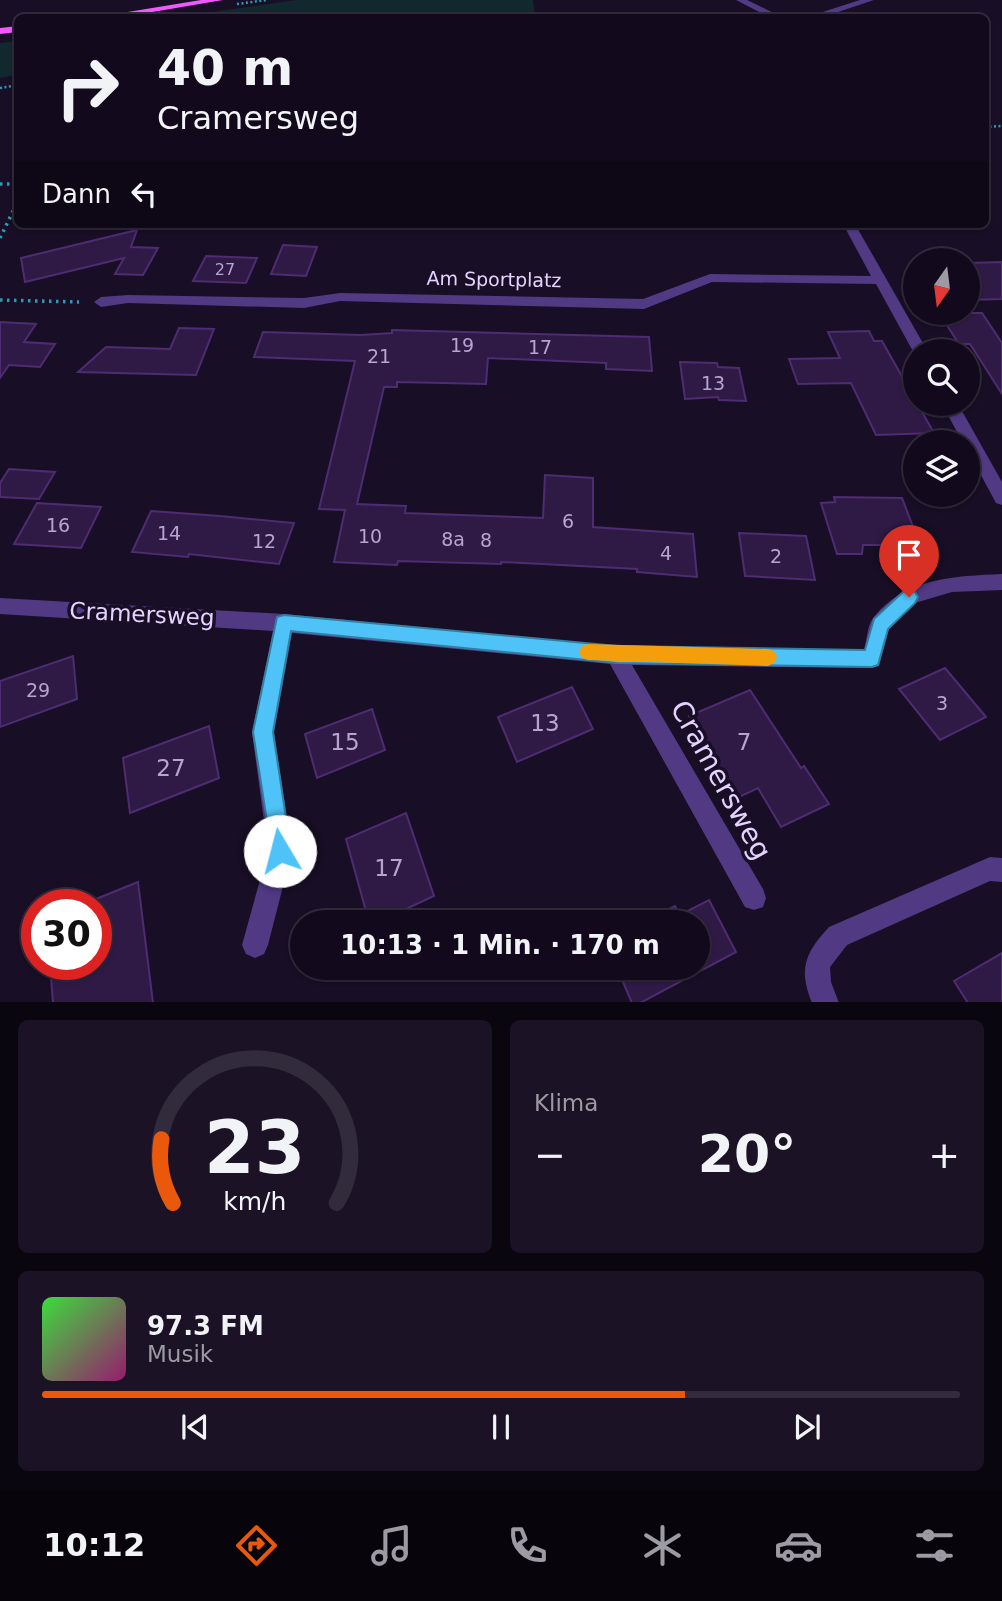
<!DOCTYPE html>
<html lang="de">
<head>
<meta charset="utf-8">
<style>
  body { margin:0; font-family:"DejaVu Sans",sans-serif; background:#1b1325; color:#f1f3f6; height:100vh; display:flex; flex-direction:column; font-size:26px; white-space:nowrap }
  * { box-sizing:border-box; margin:0 }
  p { font-size:23px; color:#9c9aa3 }
  .icon { flex:none; width:38px; height:38px; fill:none; stroke:currentColor; stroke-width:2; stroke-linecap:round; stroke-linejoin:round }
  .map { position:relative; height:1002px; overflow:hidden }
  .details { display:flex; flex-direction:column; gap:18px; padding:18px; background:#0a060f; flex:1 }
  .details>* { flex:none }
  .top-card { position:absolute; left:14px; top:14px; width:975px; height:214px; border-radius:10px; box-shadow:0 2px 5px #0004,0 0 0 2px #312b3b; background:#120a1c; color:#f1f3f6; overflow:hidden }
  .needle { width:46px; rotate:194deg }
  .buttons { position:absolute; left:903px; top:248px; display:grid; gap:14px }
  .buttons a { display:grid; place-items:center; width:77px; height:77px; border-radius:50%; background:#120a1c; box-shadow:0 2px 5px #0004,0 0 0 2px #312b3b; font-size:35px }
  .speed { position:absolute; left:21px; top:889px; display:flex; gap:14px; font-size:35px; font-weight:700; text-align:center }
  .speed>* { display:grid; place-content:center; width:91px; height:91px; border-radius:50%; background:#120a1c; box-shadow:0 2px 5px #0004,0 0 0 2px #312b3b; line-height:1 }
  .speed .limit { border:10px solid #d22; background:#fff; color:#111 }
  .pin { position:absolute; display:grid; place-items:center; width:60px; height:60px; color:#fff; margin:-72px -30px; border-radius:50% 50% 50% 0; rotate:-45deg; box-shadow:0 0 7px #0007 }
  .pin .icon { rotate:45deg }
  .me { position:absolute; width:77px; margin:-38px; rotate:352deg; stroke-linejoin:round; filter:drop-shadow(0 0 5px #0008) }
  .turn { display:flex; align-items:center; gap:24px; height:147px; padding:0 28px; font-size:32px }
  .turn .icon { width:91px; height:91px; stroke-width:2.5 }
  .turn b { display:block; font-size:49px; line-height:60px }
  .then { display:flex; align-items:center; height:66px; padding:0 28px; background:#0003; gap:14px; font-size:26px }
  .big { font-size:52px; font-weight:700; line-height:1.1 }
  .details .card { flex:1; display:flex; flex-direction:column; justify-content:center; gap:10px; min-width:0; padding:0 24px; border-radius:10px; background:#1b1325 }
  .details .dial { align-items:center; gap:0 }
  .dial svg { height:182px; overflow:visible; fill:none; stroke:#312b3b; stroke-width:7; stroke-linecap:round; text-anchor:middle }
  .dial text { fill:#f1f3f6; stroke:none }
  .song { display:flex; align-items:center; gap:21px }
  .cover { width:84px; height:84px; border-radius:10px; background:linear-gradient(135deg,hsl(120 70% 55%),hsl(320 70% 35%)) }
  .played { height:7px; border-radius:4px; background:linear-gradient(90deg,#ea580c 70%,#312b3b 70%) }
  .keys { display:flex; justify-content:space-around; direction:ltr }
  .heat { display:flex; justify-content:space-between; align-items:center; font-size:38px; direction:ltr }
  .details .tiles { flex:1; display:grid; gap:18px; grid-template-columns:1fr 1fr }
  .card:last-child { grid-column:span 2 }
  .trip { position:absolute; left:290px; top:910px; width:420px; height:70px; border-radius:35px; background:#120a1c; box-shadow:0 2px 5px #0004,0 0 0 2px #312b3b; font-weight:700; line-height:70px; text-align:center }
  .tabs { display:flex; height:112px; justify-content:space-around; align-items:center; background:#07040b; color:#9c9aa3 }
  .tabs .icon { width:49px; height:49px }
  .tabs .current { color:#ea580c }
  .tabs b { font-size:32px; color:#f1f3f6 }
  .map>svg:first-child { display:block }
  .green { fill:#11282f }
  .building { fill:#2f1a46; stroke:#4d2c72; stroke-width:2 }
  .lines { fill:none; stroke-linecap:round; stroke-linejoin:round }
  .path-far1 { stroke:#2e99b7; stroke-width:2.5; stroke-dasharray:2 2.5; stroke-linecap:butt }
  .path { stroke:#2e99b7; stroke-width:3.5; stroke-dasharray:2.5 4.5; stroke-linecap:butt }
  .service { fill:#513984; fill-rule:evenodd }
  .minor { fill:#513984; fill-rule:evenodd }
  .primary { fill:#ef59ff; fill-rule:evenodd }
  .route { fill:#4fc3f7; stroke:#337fa1; stroke-width:2 }
  .slow { fill:#f59e0b }
  .labels { text-anchor:middle; dominant-baseline:central; stroke-width:7; stroke-linejoin:round; paint-order:stroke }
  .far-number-label { font-size:16px; fill:#b7a4d1 }
  .far-street-label { font-size:19px; fill:#e4d2ff; stroke:#180e25 }
  .number-label { font-size:19px; fill:#b7a4d1 }
  .street-label { font-size:23px; fill:#e4d2ff; stroke:#180e25 }
  .near-number-label { font-size:23px; fill:#b7a4d1 }
  .near-street-label { font-size:28px; fill:#e4d2ff; stroke:#180e25 }
</style>
</head>
<body>
<div class="map">
<svg width="1002" height="1003" viewBox="0 0 1002 1003">
  <rect width="100%" height="100%" fill="#180e25"/>
  <!-- green -->
  <g class="green">
    <path d="M296 0H533L535 17H177Z"/>
    <path d="M17 41V75L0 78V43Z"/>
  </g>
  <!-- building -->
  <g class="building">
    <path d="M137 230 131 247 158 248 143 275 115 274 124 258 25 282 21 258Z"/>
    <path d="M283 245 317 247 306 276 271 274Z"/>
    <path d="M206 256 257 258 246 283 193 281Z"/>
    <path d="M1002 262V299L968 300V263Z"/>
    <path d="M939 313H982L1002 343V394L970 344H959Z"/>
    <path d="M0 322 36 324 24 342 55 344 40 367 9 365 0 378Z"/>
    <path d="M179 328 214 329 196 375 78 372 106 347 170 349Z"/>
    <path d="M392 330 649 337 652 371 606 369V363L488 358 486 384 397 382V387H384L357 504 406 506 405 513 543 518 545 475 593 478V527L693 534 697 577 637 572V569L501 562V564L398 561 397 565 334 562 345 510 319 509 355 361 254 357 263 332 361 335 392 333Z"/>
    <path d="M869 331 874 341H882L934 433 876 435 851 383 798 384 789 359 840 358 828 332Z"/>
    <path d="M680 362 717 363 718 367 739 368 746 401 719 400 718 397 685 399Z"/>
    <path d="M9 469 55 472 39 499 0 497V483Z"/>
    <path d="M834 497 902 498 920 545H863L862 554H837L821 503 835 502Z"/>
    <path d="M37 503 101 507 81 548 14 544Z"/>
    <path d="M151 511 220 516 294 523 279 564 189 554 188 557 132 552Z"/>
    <path d="M739 533 806 536 815 580 745 576Z"/>
    <path d="M73 656 77 699 0 727V681Z"/>
    <path d="M945 668 986 717 940 740 899 689Z"/>
    <path d="M572 687 593 729 517 762 498 717Z"/>
    <path d="M750 690 801 768 804 766 829 804 781 827 758 788 737 798 689 716Z"/>
    <path d="M372 709 385 750 317 778 305 734Z"/>
    <path d="M209 726 219 778 130 813 123 758Z"/>
    <path d="M406 813 434 896 378 922H369L346 839Z"/>
    <path d="M138 882 153 1003H53L50 964H96V899Z"/>
    <path d="M709 900 736 952 640 1003H632L617 968H698V922H642L675 906 680 915Z"/>
    <path d="M1002 953V1003H968L954 981Z"/>
  </g>
  <g class="lines">
    <!-- path-far1 -->
    <g class="path-far1">
      <path d="M237 4 267 0"/>
      <path d="M0 88 18 85"/>
      <path d="M985 127 1002 126"/>
    </g>
    <!-- path -->
    <g class="path">
      <path d="M0 184H18"/>
      <path d="M0 238 18 201"/>
      <path d="M0 300 79 302"/>
    </g>
    <!-- service -->
    <path class="service" d="M990 857 1002 858V882L990 881 847 945 830 967 831 982 839 1003H812C798 969 805 953 829 927Z"/>
    <!-- minor -->
    <g class="minor">
      <path d="M736 0H747L784 18H771Z"/>
      <path d="M860 0H874L820 18H804Z"/>
      <path d="M843 224H855L928 352H915V355L876 284 712 282 644 309 340 301 304 308 128 303 101 307 94 302 101 297 128 295 304 298 340 293 643 299 710 274 871 276Z"/>
      <path d="M942 404H958L1002 482V505L996 503 968 451V443H963Z"/>
      <path d="M1002 574V590L952 592 915 603 889 629 879 666 872 668 632 665 763 889 766 898 763 907 754 910 745 907 610 664 292 633 274 732 292 851 268 945 264 954 255 958 246 954 242 945 268 851 252 732 273 631 0 614V598L284 614 616 646 864 650C867 640 867 626 873 618 904 578 955 576 1002 574Z"/>
    </g>
    <!-- primary -->
    <g class="primary">
      <path d="M201 0H223L117 18H91Z"/>
      <path d="M18 26V32L0 34V28Z"/>
    </g>
  </g>
  <!-- route -->
  <path class="route" d="M909 590 915 592 918 597 915 603 888 629 878 665 872 667 617 663 291 631 273 732 291 851 288 859 280 862 273 859 253 732 277 617 284 615 617 646 865 650 874 619 903 592Z"/>
  <!-- slow -->
  <path class="slow" d="M588 644 768 649 774 651 777 657 774 663 768 666 588 660 582 658 579 652 582 646Z"/>
  <g class="labels">
    <!-- far-number labels -->
    <g class="far-number-label">
      <text x="225" y="269">27</text>
    </g>
    <!-- far-street labels -->
    <g class="far-street-label">
      <text transform="translate(494 279) rotate(1)">Am Sportplatz</text>
    </g>
    <!-- number labels -->
    <g class="number-label">
      <text x="462" y="345">19</text>
      <text x="540" y="347">17</text>
      <text x="379" y="356">21</text>
      <text x="713" y="383">13</text>
      <text x="568" y="521">6</text>
      <text x="58" y="525">16</text>
      <text x="169" y="533">14</text>
      <text x="370" y="536">10</text>
      <text x="453" y="539">8a</text>
      <text x="486" y="540">8</text>
      <text x="264" y="541">12</text>
      <text x="666" y="553">4</text>
      <text x="776" y="556">2</text>
      <text x="38" y="690">29</text>
      <text x="942" y="703">3</text>
    </g>
    <!-- street labels -->
    <g class="street-label">
      <text transform="translate(142 614) rotate(3)">Cramersweg</text>
    </g>
    <!-- near-number labels -->
    <g class="near-number-label">
      <text x="545" y="723">13</text>
      <text x="345" y="742">15</text>
      <text x="744" y="742">7</text>
      <text x="171" y="768">27</text>
      <text x="389" y="868">17</text>
    </g>
    <!-- near-street labels -->
    <g class="near-street-label">
      <text transform="translate(721 780) rotate(61)">Cramersweg</text>
    </g>
  </g>
</svg>
<div class="buttons">
<a><svg class="needle" viewBox="-14 -14 28 28"><path d="M0-13l5 13h-10z" fill="#e53935"/><path d="M0 13l5-13h-10z" fill="#9c9aa3"/></svg></a>
<a><svg class="icon" aria-label="search" viewBox="0 0 24 24"><circle cx="10" cy="10" r="6"/><path d="M15 15l6 6"/></svg></a>
<a><svg class="icon" aria-label="layers" viewBox="0 0 24 24"><path d="M12 4l9 5-9 5-9-5zM3 14l9 5 9-5"/></svg></a>
</div>
<div class="speed"><div class="limit">30</div></div>
<div class="pin" style="left:909px;top:597px;background:#d93025"><svg class="icon" aria-label="arrive" viewBox="0 0 24 24"><path d="M6 21V4h12l-3 4 3 4H6"/></svg></div>
<svg class="me" style="left:280px;top:851px" viewBox="-20 -20 40 40"><circle r="19" fill="#fff"/><path d="M0-13L10 11 0 6-10 11z" fill="#4fc3f7"/></svg>
<div class="trip">10:13 · 1 Min. · 170 m</div>
<div class="top-card">
<div class="turn"><svg class="icon" aria-label="right" viewBox="0 0 24 24"><path d="M7 20v-9h11M14 6l5 5-5 5"/></svg><div><b>40 m</b>Cramersweg</div></div>
<div class="then">Dann<svg class="icon" aria-label="left" viewBox="0 0 24 24"><path d="M17 20v-9H6M10 6l-5 5 5 5"/></svg></div>
</div>
</div>
<section class="details">
<div class="tiles">
<div class="card dial"><svg viewBox="0 0 100 80">
<path d="M14 69A42 42 0 1 1 86 69"/>
<path d="M14 69A42 42 0 0 1 9 41" stroke="#ea580c"/>
<text x="50" y="56" font-size="32" font-weight="700">23</text>
<text x="50" y="72" font-size="11">km/h</text>
</svg></div>
<div class="card"><p>Klima</p>
<div class="heat"><a>−</a><b class="big">20°</b><a>+</a></div>
</div>
<div class="card">
<div class="song"><i class="cover"></i><div><b>97.3 FM</b><p>Musik</p></div></div>
<div class="played"></div>
<div class="keys"><svg class="icon" aria-label="previous" viewBox="0 0 24 24"><path d="M18 5L8 12l10 7zM5 5v14"/></svg><svg class="icon" aria-label="pause" viewBox="0 0 24 24"><path d="M8 5v14M16 5v14"/></svg><svg class="icon" aria-label="next" viewBox="0 0 24 24"><path d="M6 5l10 7-10 7zM19 5v14"/></svg></div>
</div>
</div>
</section>
<nav class="tabs">
<b>10:12</b>
<svg class="icon current" aria-label="directions" viewBox="0 0 24 24"><path d="M12 3l9 9-9 9-9-9zM9 14v-3h6M13 9l2 2-2 2"/></svg>
<svg class="icon" aria-label="music" viewBox="0 0 24 24"><path d="M9 18V5l10-2v13"/><circle cx="6" cy="18" r="3"/><circle cx="16" cy="16" r="3"/></svg>
<svg class="icon" aria-label="phone" viewBox="0 0 24 24"><path d="M5 4h4l2 5-3 2q2 4 5 5l2-3 5 2v4C11 20 4 13 5 4z"/></svg>
<svg class="icon" aria-label="climate" viewBox="0 0 24 24"><path d="M12 3v18M4 7l16 10M4 17L20 7"/></svg>
<svg class="icon" aria-label="car" viewBox="0 0 24 24"><path d="M5 17H2v-5l4-1 3-4h7l3 4 3 1v5h-3M9 17h6M6 11h13"/><circle cx="7" cy="17" r="2"/><circle cx="17" cy="17" r="2"/></svg>
<svg class="icon" aria-label="filters" viewBox="0 0 24 24"><path d="M4 7h16M4 17h16"/><circle cx="9" cy="7" r="2"/><circle cx="15" cy="17" r="2"/></svg>
</nav>
</body>
</html>
